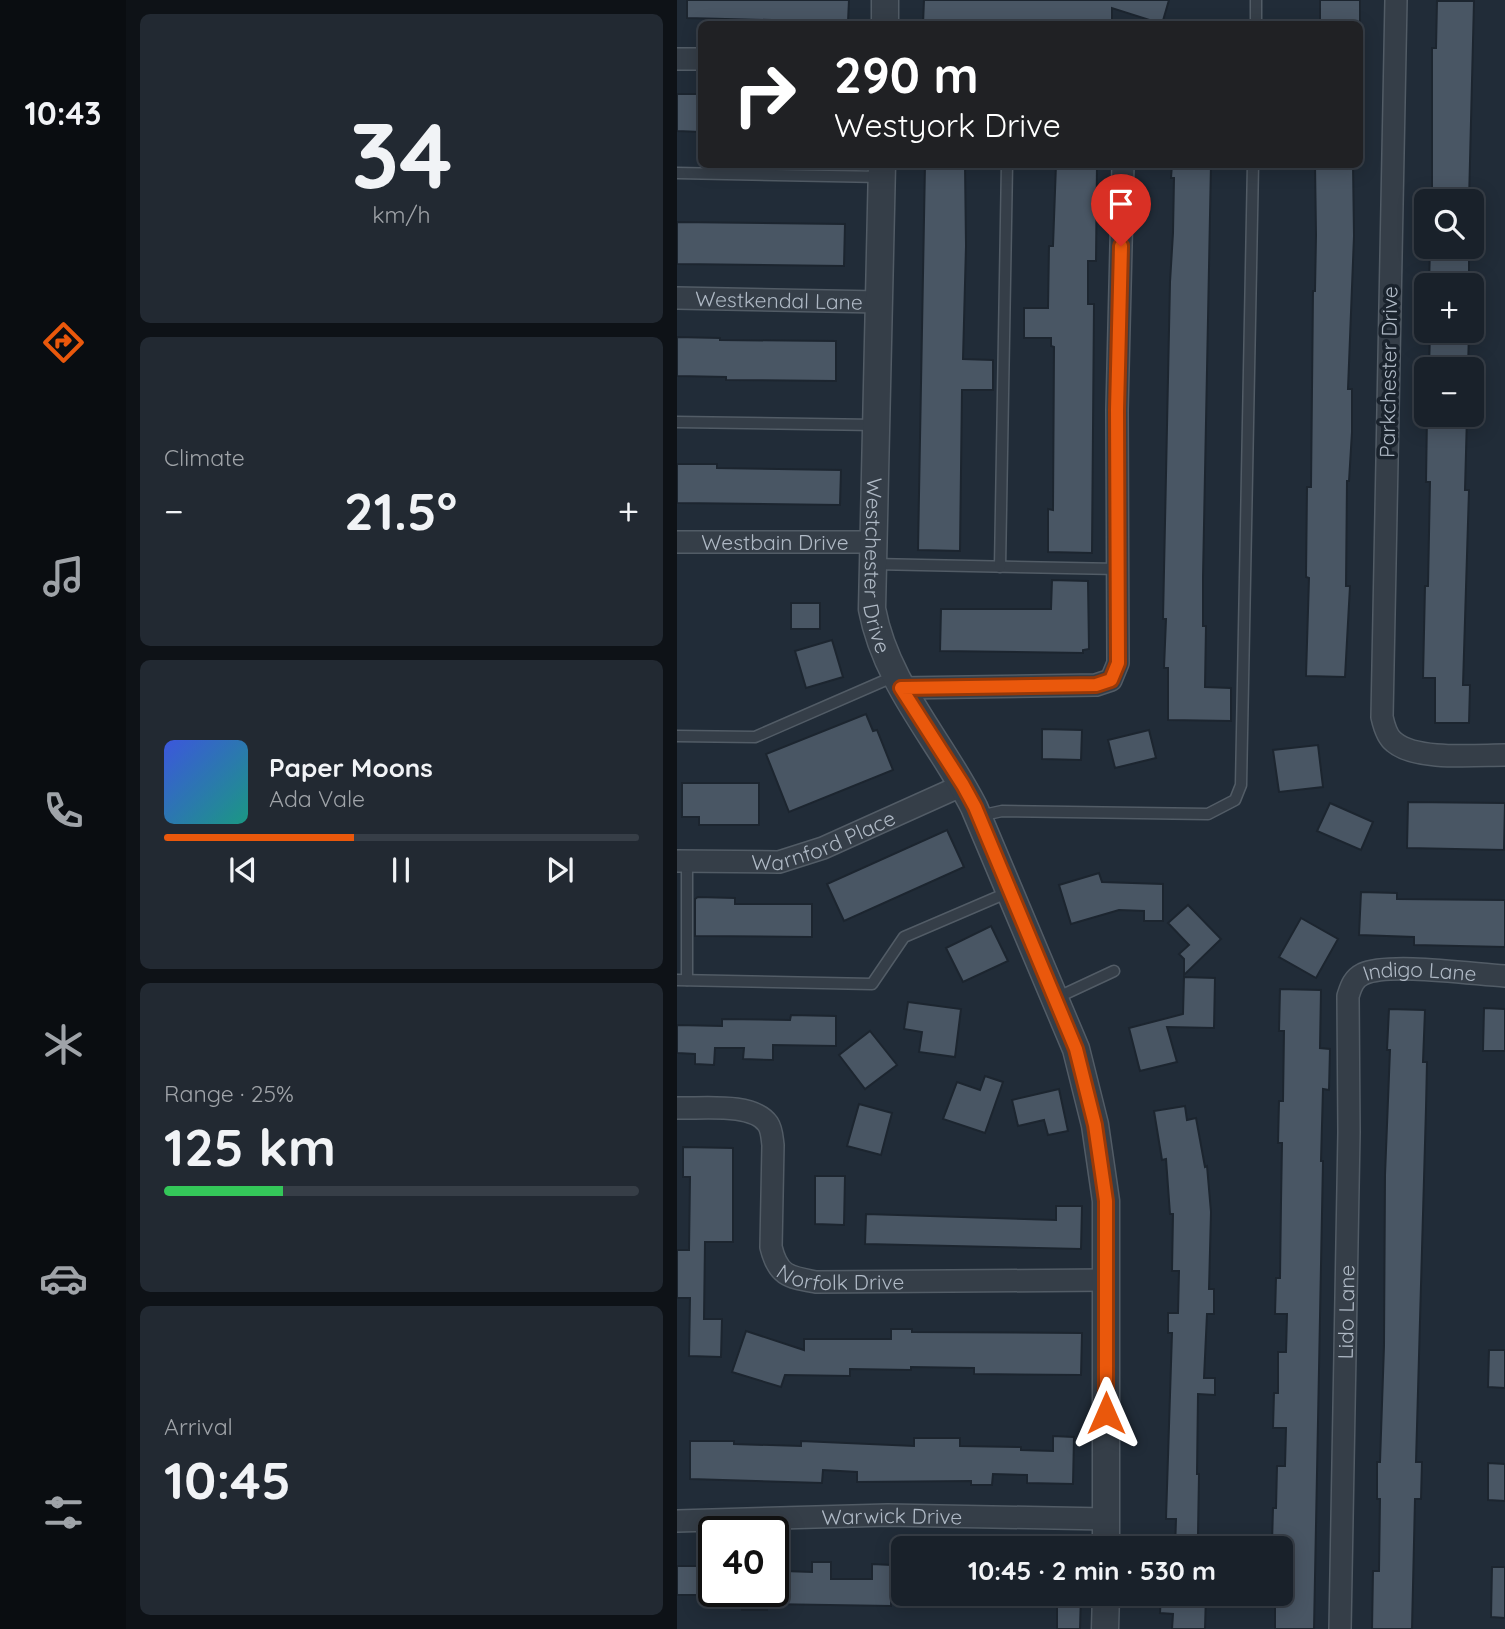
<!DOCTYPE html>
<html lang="en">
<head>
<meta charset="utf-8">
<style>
  body { margin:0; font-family:Quicksand,sans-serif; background:#222932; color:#f1f3f6; height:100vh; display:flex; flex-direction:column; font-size:26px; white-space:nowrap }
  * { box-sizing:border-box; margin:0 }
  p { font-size:23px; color:#9fa3a8 }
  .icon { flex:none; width:38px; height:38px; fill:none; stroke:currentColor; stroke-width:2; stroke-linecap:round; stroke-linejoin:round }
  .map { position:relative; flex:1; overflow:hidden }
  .panel { display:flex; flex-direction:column; gap:14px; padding:14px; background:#0e1217; width:551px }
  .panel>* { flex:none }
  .banner { position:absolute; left:21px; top:21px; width:665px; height:147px; border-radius:10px; box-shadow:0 4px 18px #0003,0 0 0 2px #373e47; background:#202124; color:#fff; overflow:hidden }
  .buttons { position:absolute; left:737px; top:189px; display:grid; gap:14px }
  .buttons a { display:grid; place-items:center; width:70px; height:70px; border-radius:10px; background:#19212a; box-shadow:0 4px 18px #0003,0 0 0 2px #373e47; font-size:35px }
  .speed { position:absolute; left:21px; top:1516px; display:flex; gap:14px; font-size:35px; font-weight:700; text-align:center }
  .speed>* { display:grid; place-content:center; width:91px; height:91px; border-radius:50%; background:#19212a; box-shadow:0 4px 18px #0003,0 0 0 2px #373e47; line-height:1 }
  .speed .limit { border:4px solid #111; border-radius:10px; background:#fff; color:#111 }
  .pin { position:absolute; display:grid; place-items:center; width:60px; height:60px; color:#fff; margin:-72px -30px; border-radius:50% 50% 50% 0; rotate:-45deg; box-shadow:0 0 7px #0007 }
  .pin .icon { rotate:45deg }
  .me { position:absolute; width:77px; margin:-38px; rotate:0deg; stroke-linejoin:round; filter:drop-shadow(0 0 5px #0008) }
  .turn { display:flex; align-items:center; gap:24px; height:147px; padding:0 21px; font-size:32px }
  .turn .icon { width:91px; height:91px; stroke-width:2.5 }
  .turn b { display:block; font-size:49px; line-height:60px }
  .big { font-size:52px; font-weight:700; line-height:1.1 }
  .panel .widget { flex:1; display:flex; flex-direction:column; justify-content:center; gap:10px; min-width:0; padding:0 24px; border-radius:10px; background:#222932 }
  .panel .dial { align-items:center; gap:0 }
  .dial b { font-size:91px; line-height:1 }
  .song { display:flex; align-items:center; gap:21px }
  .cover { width:84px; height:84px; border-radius:10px; background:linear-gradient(135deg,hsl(230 70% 55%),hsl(170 70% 35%)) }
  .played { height:7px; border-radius:4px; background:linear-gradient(90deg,#ea580c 40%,#373e47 40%) }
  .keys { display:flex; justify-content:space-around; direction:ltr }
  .heat { display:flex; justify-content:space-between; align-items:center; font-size:38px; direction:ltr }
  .charge { height:10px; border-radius:5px; background:linear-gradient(90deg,#34c759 25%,#373e47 0) }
  .trip { position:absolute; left:214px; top:1536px; width:402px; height:70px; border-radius:10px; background:#19212a; box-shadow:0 4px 18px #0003,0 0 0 2px #373e47; font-weight:700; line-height:70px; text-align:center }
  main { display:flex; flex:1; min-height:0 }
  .tab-bar { display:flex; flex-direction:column; width:126px; justify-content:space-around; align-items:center; background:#0a0d11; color:#9fa3a8 }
  .tab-bar .icon { width:49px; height:49px }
  .tab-bar .current { color:#ea580c }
  .tab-bar b { font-size:32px; color:#f1f3f6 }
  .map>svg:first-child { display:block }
  .building { fill:#495664; stroke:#1c252f; stroke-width:2 }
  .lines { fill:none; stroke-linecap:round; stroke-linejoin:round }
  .service-casing { stroke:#525c66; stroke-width:13 }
  .minor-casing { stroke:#525c66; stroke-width:24 }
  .tertiary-casing { stroke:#525c66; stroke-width:29 }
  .service { stroke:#353e48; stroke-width:10 }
  .minor { stroke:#353e48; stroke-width:21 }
  .tertiary { stroke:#353e48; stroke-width:26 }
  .route-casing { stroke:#983908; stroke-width:18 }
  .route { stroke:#ea580c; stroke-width:12 }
  .labels { text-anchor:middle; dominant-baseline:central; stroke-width:7; stroke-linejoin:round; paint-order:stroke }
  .street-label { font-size:21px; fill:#afb9c5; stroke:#1a232d }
</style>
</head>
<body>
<main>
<nav class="tab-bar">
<b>10:43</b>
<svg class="icon current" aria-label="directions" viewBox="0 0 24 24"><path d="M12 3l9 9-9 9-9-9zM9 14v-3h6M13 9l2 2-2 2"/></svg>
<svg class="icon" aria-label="music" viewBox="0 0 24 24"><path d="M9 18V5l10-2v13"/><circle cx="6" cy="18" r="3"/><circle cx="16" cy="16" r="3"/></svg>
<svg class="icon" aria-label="phone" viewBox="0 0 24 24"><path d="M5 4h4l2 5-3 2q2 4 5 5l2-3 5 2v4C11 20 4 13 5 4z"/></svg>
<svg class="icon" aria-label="climate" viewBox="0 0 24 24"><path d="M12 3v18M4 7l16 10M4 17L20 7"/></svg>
<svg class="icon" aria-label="car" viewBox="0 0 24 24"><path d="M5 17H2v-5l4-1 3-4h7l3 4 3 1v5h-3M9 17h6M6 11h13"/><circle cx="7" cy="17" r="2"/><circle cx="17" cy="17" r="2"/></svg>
<svg class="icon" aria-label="filters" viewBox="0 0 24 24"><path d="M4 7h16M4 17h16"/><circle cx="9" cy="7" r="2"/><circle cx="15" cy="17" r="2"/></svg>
</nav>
<section class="panel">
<div class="widget dial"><b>34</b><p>km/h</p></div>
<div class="widget"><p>Climate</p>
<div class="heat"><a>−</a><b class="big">21.5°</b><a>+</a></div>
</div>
<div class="widget">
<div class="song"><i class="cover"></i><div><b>Paper Moons</b><p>Ada Vale</p></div></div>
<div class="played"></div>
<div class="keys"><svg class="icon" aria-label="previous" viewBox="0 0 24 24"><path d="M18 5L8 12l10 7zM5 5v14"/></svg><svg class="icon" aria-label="pause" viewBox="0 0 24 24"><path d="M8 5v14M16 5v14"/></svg><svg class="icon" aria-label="next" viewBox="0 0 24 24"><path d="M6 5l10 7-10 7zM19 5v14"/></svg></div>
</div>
<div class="widget"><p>Range · 25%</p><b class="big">125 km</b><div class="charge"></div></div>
<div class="widget"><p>Arrival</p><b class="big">10:45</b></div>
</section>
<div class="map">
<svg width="828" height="1629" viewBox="0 0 828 1629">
  <rect width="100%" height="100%" fill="#212c38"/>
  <!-- building -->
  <g class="building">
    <path d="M10 0H172L171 22 10 18Z"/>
    <path d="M247 0H492L485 24 435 8V24H246Z"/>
    <rect x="643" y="0" width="40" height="24"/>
    <path d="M760 1H797L792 201H755V48H759Z"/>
    <path d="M0 94H24V132L0 131Z"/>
    <path d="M248 164H288L289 246 286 359 316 360V390H285L283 551 241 550Z"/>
    <path d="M379 164H420L419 261H411V304H417L415 553 371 552V509L376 510 377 347 374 346V338H347V308H371L372 246H376Z"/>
    <path d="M495 164H534L526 577V626H529L528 687 554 688V721L491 720V668H487L489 619H486L493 282 496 233 497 178H494Z"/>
    <path d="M638 164H676L677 236 671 389H675V432L672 481H670L669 586H673L668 677 629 676 632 578 629 577 630 487H634L636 291H638L639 235Z"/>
    <path d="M0 222 168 224 167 266 0 264Z"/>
    <path d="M753 247H792V285H752Z"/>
    <path d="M753 331H792L791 369H752Z"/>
    <path d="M0 337 43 338V340L159 341V381L49 380V377L0 376Z"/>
    <path d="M750 415H790L788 490H792L786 685H793L792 723H758V678H746L748 586H751L753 482H749Z"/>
    <path d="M0 464H40V468L164 470 163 505 0 503Z"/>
    <path d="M375 580 411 581 412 649 406 650V653L263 651 264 609H374Z"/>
    <rect x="114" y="603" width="29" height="26"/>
    <path d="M155 640 166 677 129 688 118 651Z"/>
    <path d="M189 714 196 731 200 730 216 770 112 812 89 754Z"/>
    <path d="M365 729 405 730 404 760 365 759Z"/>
    <path d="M472 730 479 758 438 768 431 740Z"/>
    <path d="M641 745 646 787 602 792 596 750Z"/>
    <path d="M5 783H82V825H22V817H5Z"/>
    <path d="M731 802 828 803 827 850 730 848Z"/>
    <path d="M653 803 696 822 684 850 640 831Z"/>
    <path d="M270 830 287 867 167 921 150 884Z"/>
    <path d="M422 873 425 882 486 884V921H467V911L442 910 394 924 382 885Z"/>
    <path d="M684 892 720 893V899L828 900V947L737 945V937L682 935Z"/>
    <path d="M21 897 58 898V904H135V937L18 936V899Z"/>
    <path d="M511 905 544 939 507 975V959L502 954 512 945 491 923Z"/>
    <path d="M624 918 661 939 639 978 602 957Z"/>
    <path d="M314 926 331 961 286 982 269 948Z"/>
    <path d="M507 977 538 978 537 1028 490 1027 500 1062 463 1071 452 1028 506 1014Z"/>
    <path d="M603 989 644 990 643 1048 653 1049 652 1090 646 1089 644 1161H646L637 1629H598V1594H604V1543H595L596 1508H599L600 1466H608L609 1428H596L597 1393H601V1352H609L610 1314H598L599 1278H603L604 1203 605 1143H601L602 1101H606L607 1031H602Z"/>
    <path d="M231 1002 284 1009 278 1057 242 1052 245 1032 227 1029Z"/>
    <path d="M807 1008 828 1009V1051H806Z"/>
    <path d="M712 1009 748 1010 746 1062H750L749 1108 739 1462H745L744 1499H738L735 1629H695L696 1571H702L703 1499H700V1462H703L707 1346 708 1175 713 1050H710Z"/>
    <path d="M114 1015 159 1016V1046L96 1045V1060L66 1059 67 1048H38L37 1065 18 1064V1054L0 1053V1025L45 1026V1019L113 1020Z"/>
    <path d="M193 1031 220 1065 188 1089 162 1055Z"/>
    <path d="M308 1076 326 1082 308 1133 266 1119 280 1082 303 1090Z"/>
    <path d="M382 1089 391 1131 371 1135 367 1120 341 1126 335 1100Z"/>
    <path d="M182 1104 215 1113 204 1155 170 1146Z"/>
    <path d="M508 1106 510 1120 519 1118 528 1167 530 1166 534 1212 532 1289H537V1314H530L527 1378H538V1395L521 1394 520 1474H522L521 1535H532V1549H498L499 1519H489L495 1333H491V1313H501L502 1271H495L496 1214H493L489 1159 485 1160 477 1111Z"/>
    <path d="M6 1147 56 1148V1242H28L27 1319H45L44 1357 12 1356 13 1298H0V1250H12L13 1177H6Z"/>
    <path d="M138 1176H168L167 1225 138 1224Z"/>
    <path d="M379 1206H405L404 1249 188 1244 189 1214 379 1220Z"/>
    <path d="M214 1329H235V1332L405 1333 404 1375 297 1374V1368L234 1367V1370L173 1369V1376L108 1375 104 1387 55 1372 69 1331 127 1350V1339H214Z"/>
    <path d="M812 1350H828V1388L811 1387Z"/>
    <path d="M376 1436 397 1437 396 1484 350 1483V1475L316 1474 315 1485H294V1481L180 1482V1472L146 1470 145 1483 13 1479V1441H57V1444L124 1446V1441L237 1446V1438H283V1446L344 1447V1450L376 1451Z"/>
    <path d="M811 1463 828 1464V1501L811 1500Z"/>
    <path d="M135 1562H154V1579H195V1564L215 1565 214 1606 90 1604V1610H65V1604H57V1591H107V1571L135 1572Z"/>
    <rect x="0" y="1566" width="35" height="29"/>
    <path d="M815 1567H828V1618L814 1617Z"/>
    <path d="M380 1594H404L403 1629H380Z"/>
    <path d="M484 1594H529L528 1629H495L496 1614 483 1613Z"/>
  </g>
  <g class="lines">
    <defs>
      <g id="service">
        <path d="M579 24V0"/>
        <path d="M0 173 205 177"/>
        <path d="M0 422 199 425"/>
        <path d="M196 564 441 569"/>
        <path d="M323 567 330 164"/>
        <path d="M0 736 78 737 218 676"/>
        <path d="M302 816 325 811 531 814 558 800 564 785 576 164"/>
        <path d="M0 980 195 984 227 937 332 892"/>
        <path d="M10 980V861"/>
        <path d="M377 999 437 971"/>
      </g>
      <g id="minor">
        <path d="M719 0 705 717C707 726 710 737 717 742 739 761 800 755 828 755"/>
        <path d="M0 59H24"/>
        <path id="s1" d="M0 298 202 302"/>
        <path id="s2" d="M0 542H197"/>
        <path d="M224 688 419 685 434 680 441 663 440 410 446 164"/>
        <path id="s3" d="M0 861 102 862 146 848 286 785"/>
        <path id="s4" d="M0 1108C24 1109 76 1102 91 1124 95 1130 95 1138 96 1145L94 1247C101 1276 112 1277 139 1282L430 1280"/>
        <path id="s5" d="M0 1521 211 1515 429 1519"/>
        <path id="s6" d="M663 1629 672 1132 671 996C674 987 676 979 686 974 712 962 795 974 828 976"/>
      </g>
      <g id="tertiary">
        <path d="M208 24V0"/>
        <path id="s7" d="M205 164 195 609C209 684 263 740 297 807L399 1049 418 1125 429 1201V1549"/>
        <path d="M428 1629 429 1594"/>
      </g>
    </defs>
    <!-- service casing -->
    <use href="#service" class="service-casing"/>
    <!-- minor casing -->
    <use href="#minor" class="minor-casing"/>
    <!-- tertiary casing -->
    <use href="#tertiary" class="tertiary-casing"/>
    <!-- service -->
    <use href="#service" class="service"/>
    <!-- minor -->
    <use href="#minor" class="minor"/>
    <!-- tertiary -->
    <use href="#tertiary" class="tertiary"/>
  </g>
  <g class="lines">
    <defs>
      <path id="route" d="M429 1413V1201L418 1125 399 1049 298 807 286 785 224 688 419 685 434 680 441 663 440 410 444 246"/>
    </defs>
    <!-- route casing -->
    <use href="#route" class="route-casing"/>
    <!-- route -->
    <use href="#route" class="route"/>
  </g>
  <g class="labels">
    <!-- street labels -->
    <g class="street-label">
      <text stroke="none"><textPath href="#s1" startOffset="102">Westkendal Lane</textPath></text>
      <text transform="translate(711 372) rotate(-89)">Parkchester Drive</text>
      <text stroke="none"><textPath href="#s2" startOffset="98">Westbain Drive</textPath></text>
      <text stroke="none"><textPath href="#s7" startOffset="402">Westchester Drive</textPath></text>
      <text stroke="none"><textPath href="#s3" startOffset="150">Warnford Place</textPath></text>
      <text stroke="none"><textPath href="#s6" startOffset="718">Indigo Lane</textPath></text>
      <text stroke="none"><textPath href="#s4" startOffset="306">Norfolk Drive</textPath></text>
      <text stroke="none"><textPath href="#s6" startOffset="317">Lido Lane</textPath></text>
      <text stroke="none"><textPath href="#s5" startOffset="215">Warwick Drive</textPath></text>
    </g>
  </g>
</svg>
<div class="buttons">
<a><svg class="icon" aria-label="search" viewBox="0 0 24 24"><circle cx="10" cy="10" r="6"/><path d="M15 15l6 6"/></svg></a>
<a>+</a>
<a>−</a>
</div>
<div class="speed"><div class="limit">40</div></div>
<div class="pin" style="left:444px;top:246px;background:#d93025"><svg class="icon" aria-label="arrive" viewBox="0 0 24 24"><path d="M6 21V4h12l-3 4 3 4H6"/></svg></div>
<svg class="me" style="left:429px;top:1413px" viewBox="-20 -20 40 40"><path d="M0-17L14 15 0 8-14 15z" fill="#ea580c" stroke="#fff" stroke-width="4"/></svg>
<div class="trip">10:45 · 2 min · 530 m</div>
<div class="banner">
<div class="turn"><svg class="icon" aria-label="right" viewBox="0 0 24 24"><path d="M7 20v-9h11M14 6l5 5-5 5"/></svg><div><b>290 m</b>Westyork Drive</div></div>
</div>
</div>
</main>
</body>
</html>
